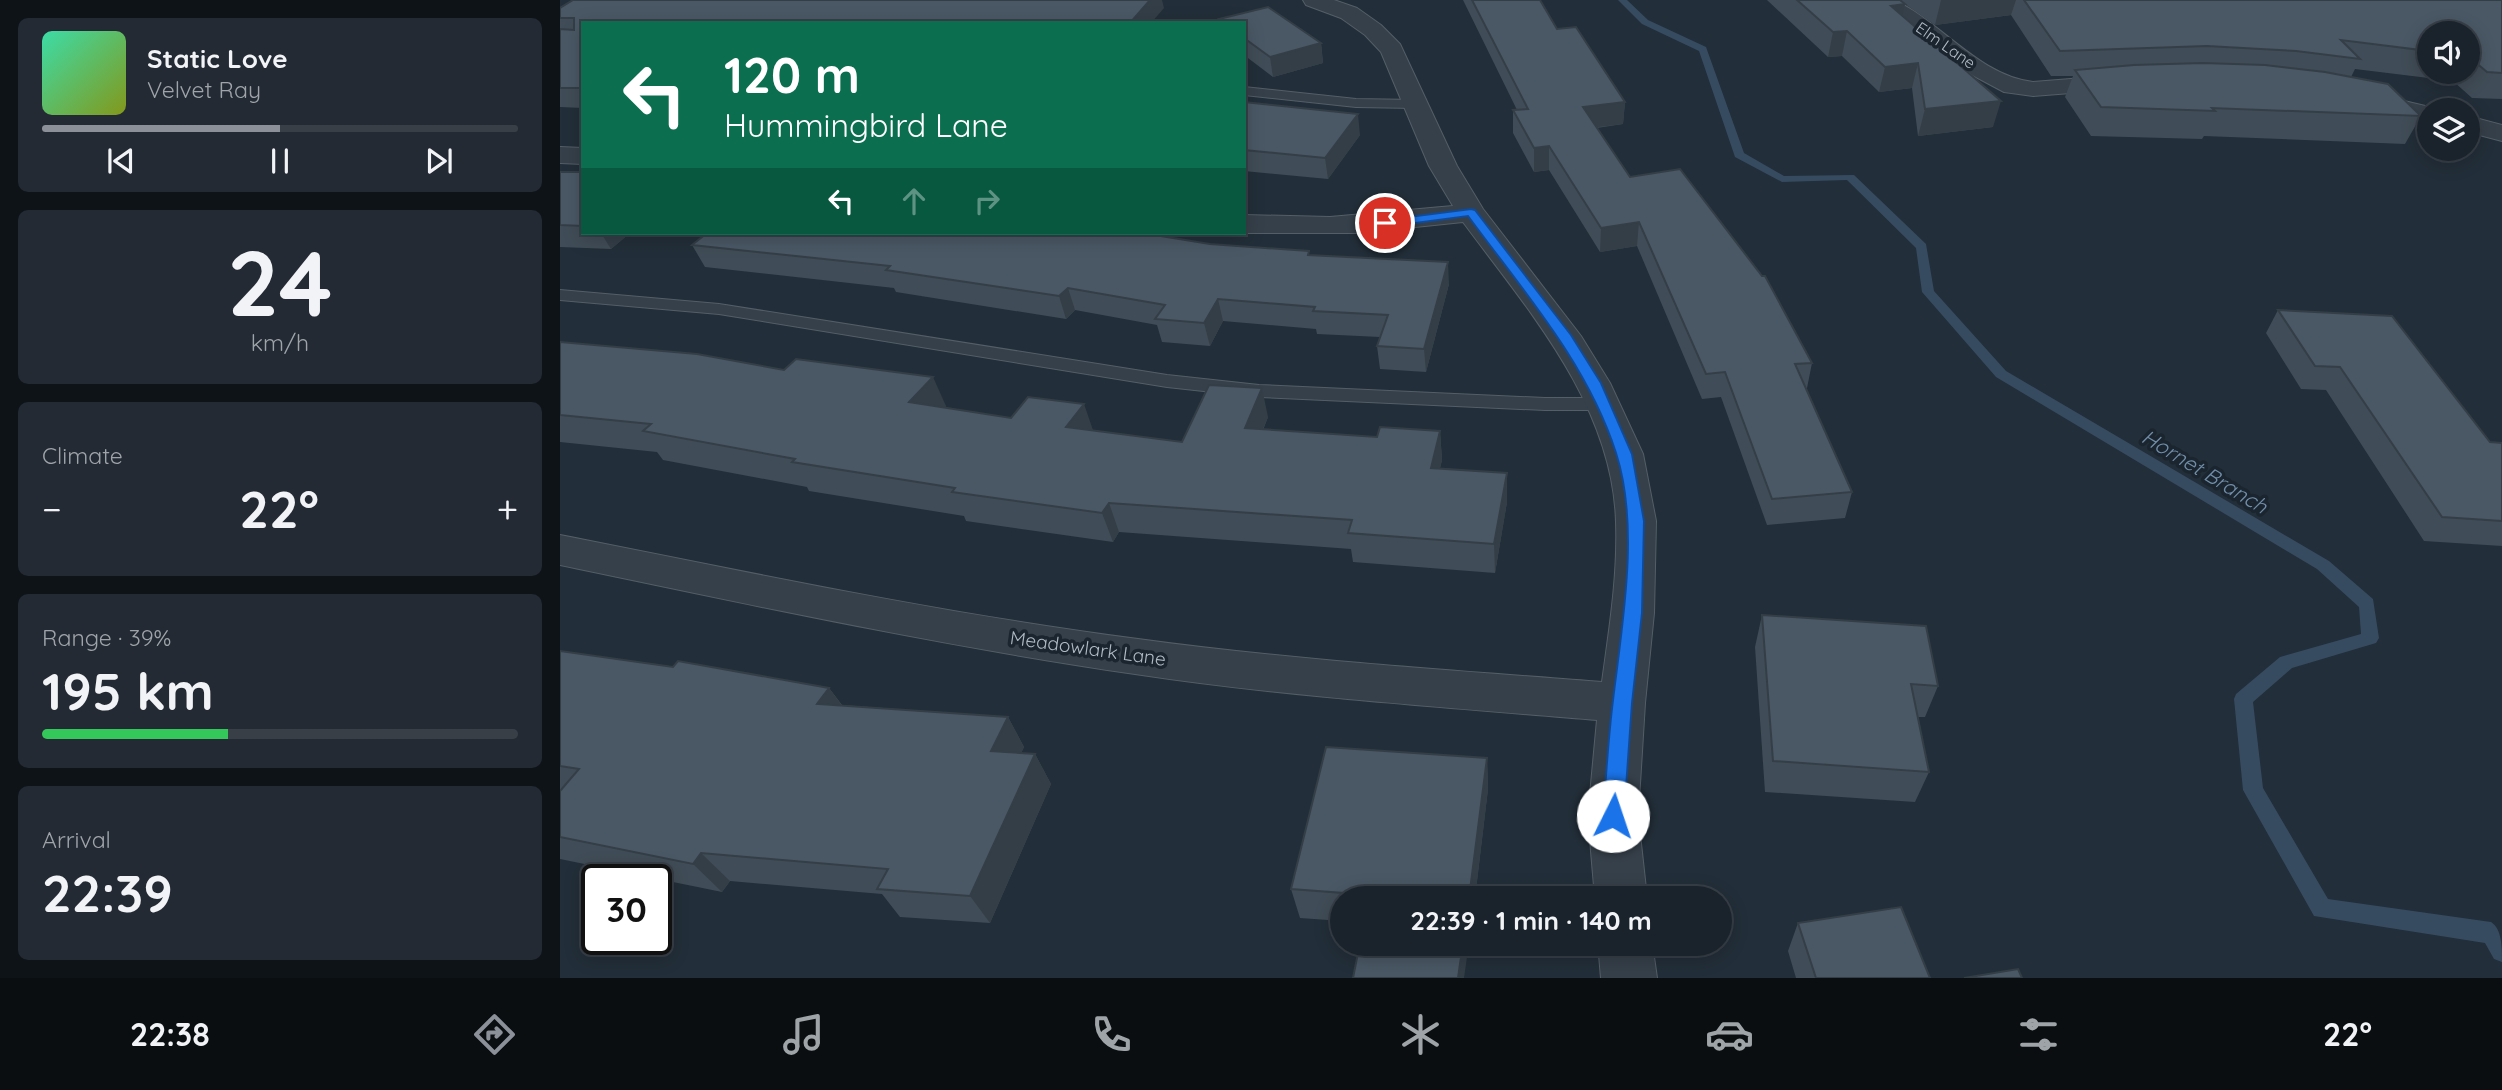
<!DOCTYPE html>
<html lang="en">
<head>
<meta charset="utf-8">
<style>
  body { margin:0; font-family:Quicksand,sans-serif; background:#232a33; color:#f1f3f6; height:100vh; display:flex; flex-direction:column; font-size:26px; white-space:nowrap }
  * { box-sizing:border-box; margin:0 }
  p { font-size:23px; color:#9fa4a9 }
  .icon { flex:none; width:38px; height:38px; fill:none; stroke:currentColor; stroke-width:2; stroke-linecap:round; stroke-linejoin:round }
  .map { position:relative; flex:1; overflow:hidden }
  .sheet { display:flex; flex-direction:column; gap:18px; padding:18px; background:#0e1318; width:560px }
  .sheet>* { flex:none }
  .top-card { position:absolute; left:21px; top:21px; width:665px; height:214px; border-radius:0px; box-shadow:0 4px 18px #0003,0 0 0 2px #383f47; background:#0b6e4f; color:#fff; overflow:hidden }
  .buttons { position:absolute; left:1857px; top:21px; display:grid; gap:14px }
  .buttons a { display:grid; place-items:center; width:63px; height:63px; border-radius:50%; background:#1a222b; box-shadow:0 4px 18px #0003,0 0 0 2px #383f47; font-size:35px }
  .speed { position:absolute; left:21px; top:864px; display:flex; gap:14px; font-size:35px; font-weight:700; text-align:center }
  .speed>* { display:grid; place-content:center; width:91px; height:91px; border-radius:50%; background:#1a222b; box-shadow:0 4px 18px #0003,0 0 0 2px #383f47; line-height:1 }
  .speed .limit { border:4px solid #111; border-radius:10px; background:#fff; color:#111 }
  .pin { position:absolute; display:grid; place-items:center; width:60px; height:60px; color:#fff; margin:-30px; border:4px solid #fff; border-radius:50%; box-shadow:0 2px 7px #0007 }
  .me { position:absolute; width:77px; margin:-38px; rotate:4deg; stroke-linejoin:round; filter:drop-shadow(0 0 5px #0008) }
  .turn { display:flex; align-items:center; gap:24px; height:147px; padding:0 28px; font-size:32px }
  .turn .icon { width:91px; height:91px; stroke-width:2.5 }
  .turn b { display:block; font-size:49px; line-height:60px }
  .lanes { display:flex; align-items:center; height:66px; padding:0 28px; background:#0003; justify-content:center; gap:35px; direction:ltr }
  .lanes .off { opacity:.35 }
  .big { font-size:52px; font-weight:700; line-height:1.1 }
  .sheet .widget { flex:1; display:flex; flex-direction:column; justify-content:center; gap:10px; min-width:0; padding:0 24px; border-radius:10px; background:#232a33 }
  .sheet .dial { align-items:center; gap:0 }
  .dial b { font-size:91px; line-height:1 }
  .song { display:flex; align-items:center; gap:21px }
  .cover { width:84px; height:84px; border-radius:10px; background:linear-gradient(135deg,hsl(160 70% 55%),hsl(70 70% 35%)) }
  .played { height:7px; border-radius:4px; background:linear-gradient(90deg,#8c9099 50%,#383f47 50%) }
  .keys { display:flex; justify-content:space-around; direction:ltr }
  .heat { display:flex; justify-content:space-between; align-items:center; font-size:38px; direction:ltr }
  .charge { height:10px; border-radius:5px; background:linear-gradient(90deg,#34c759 39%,#383f47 0) }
  .trip { position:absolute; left:770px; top:886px; width:402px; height:70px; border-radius:35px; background:#1a222b; box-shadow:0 4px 18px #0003,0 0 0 2px #383f47; font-weight:700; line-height:70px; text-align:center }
  .tab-bar { display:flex; height:112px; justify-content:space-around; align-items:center; background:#0a0e11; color:#9fa4a9 }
  .tab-bar .icon { width:49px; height:49px }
  .tab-bar .active { color:#8c9099 }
  .tab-bar b { font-size:32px; color:#f1f3f6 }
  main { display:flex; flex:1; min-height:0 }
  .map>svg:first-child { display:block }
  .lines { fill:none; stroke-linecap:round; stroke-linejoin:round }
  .stream { fill:#364b60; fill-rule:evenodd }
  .lane-casing { stroke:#545e68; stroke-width:2 }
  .street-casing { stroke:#545e68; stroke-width:2 }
  .lane { fill:#36404a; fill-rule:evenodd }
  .street { fill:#36404a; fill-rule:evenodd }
  .wall { fill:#404c57; fill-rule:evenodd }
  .shaded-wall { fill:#343e47 }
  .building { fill:#4a5865; stroke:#343e47; stroke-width:2 }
  .route { fill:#1a73e8; stroke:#114b97; stroke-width:2 }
  .labels { text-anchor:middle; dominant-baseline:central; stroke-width:7; stroke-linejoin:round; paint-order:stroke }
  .far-street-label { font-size:16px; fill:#b1bbc6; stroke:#1b252f }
  .street-label { font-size:19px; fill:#b1bbc6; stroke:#1b252f }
  .water-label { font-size:21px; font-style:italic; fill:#718ea9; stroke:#1b252f }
</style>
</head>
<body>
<main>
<section class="sheet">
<div class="widget">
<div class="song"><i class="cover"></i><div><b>Static Love</b><p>Velvet Ray</p></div></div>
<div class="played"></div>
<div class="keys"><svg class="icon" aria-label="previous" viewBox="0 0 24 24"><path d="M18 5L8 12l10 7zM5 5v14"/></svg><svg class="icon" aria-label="pause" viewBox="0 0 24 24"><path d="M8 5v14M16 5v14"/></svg><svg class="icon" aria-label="next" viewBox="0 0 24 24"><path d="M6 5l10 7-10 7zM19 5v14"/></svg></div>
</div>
<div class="widget dial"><b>24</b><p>km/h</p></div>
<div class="widget"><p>Climate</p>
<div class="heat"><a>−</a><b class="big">22°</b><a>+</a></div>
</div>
<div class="widget"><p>Range · 39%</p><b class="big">195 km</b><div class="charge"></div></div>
<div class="widget"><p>Arrival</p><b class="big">22:39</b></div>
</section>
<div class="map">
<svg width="1942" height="978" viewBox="0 0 1942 978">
  <rect width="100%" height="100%" fill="#222e39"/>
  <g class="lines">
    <!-- stream -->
    <path class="stream" d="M1058 0H1067L1088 20 1146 47 1184 153 1224 176 1294 175 1366 244 1374 291 1446 371 1769 561 1813 599 1819 638 1816 643 1732 668 1693 702 1703 788 1768 899 1931 922C1942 929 1942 947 1942 962L1934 959 1925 943 1754 916 1683 790 1674 699 1676 694 1720 657 1801 634 1799 607 1757 569 1436 377 1362 292 1356 248 1287 180 1222 182 1175 157 1139 51 1082 24Z"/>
    <defs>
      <g id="lane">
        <path d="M684 87 796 99 855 100 862 104 855 108 796 107 684 95Z"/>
        <path d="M0 290 159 304 607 375 699 385 985 398H1042L1049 400 1052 404 1049 408 1042 410H985L699 397 607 387 159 314 0 300Z"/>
      </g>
      <g id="street">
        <path d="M743 0H774L797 8 821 25 840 44 897 166 923 209 1021 336 1050 383 1083 454 1096 521 1094 613 1085 703 1078 816 1087 898H1035L1028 816 1037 720C883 707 728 697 575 674 382 646 191 605 0 565V535C192 573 384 614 578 639 732 660 887 670 1042 682 1049 630 1058 576 1056 522 1053 406 969 311 903 222L798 233H684V215L770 217 893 206 869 166 821 52 805 35 781 18 746 5Z"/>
        <path d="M1309 0C1317 0 1329 0 1336 1 1383 24 1420 76 1473 82L1561 75 1570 77 1573 82 1570 87 1561 89 1473 96 1444 92 1414 76Z"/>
        <path d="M1806 92 1878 109 1879 110H1869V122L1797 104 1794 99 1797 94Z"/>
        <path d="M1908 116 1942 125V141L1908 132Z"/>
        <path d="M0 147 23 148V164L0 163Z"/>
        <path d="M1038 943H1092L1097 978H1041Z"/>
      </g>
    </defs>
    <!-- lane casing -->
    <use href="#lane" class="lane-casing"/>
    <!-- street casing -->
    <use href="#street" class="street-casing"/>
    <!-- lane -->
    <use href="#lane" class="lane"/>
    <!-- street -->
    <use href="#street" class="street"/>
  </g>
  <!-- wall -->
  <g class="wall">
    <path d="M903 0H980L997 29 1065 102 1063 124 1037 128 1070 177 1252 363 1247 388H1246L1292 492 1285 518 1207 525 1161 397 1142 399 1077 246 1040 252 989 170 974 172 953 133V110H957Z"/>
    <path d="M1207 0H1942V99L1912 98 1893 81 1795 69 1791 77 1861 116 1845 144 1644 136 1642 139 1531 136 1505 97 1513 76H1491L1451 15 1375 25 1345 4 1342 16 1433 127 1358 136 1352 88 1319 92 1282 56 1268 57ZM1869 33H1908V72H1869Z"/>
    <path d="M708 7 761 43 763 63 713 77 684 55V23H660L659 19Z"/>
    <path d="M604 8 23 23V108L0 107V18Z"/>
    <path d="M684 102 800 135 768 179 684 171Z"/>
    <path d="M0 172H23V233H70L51 249 0 247Z"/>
    <path d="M650 244 750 255 889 284 866 372 820 369 817 346 820 337 757 334 756 329 663 321 650 346 602 342 597 325 515 310 506 319 336 292 334 288 145 267 132 245Z"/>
    <path d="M1718 310 1930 442 1942 443V546L1864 541 1766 390 1741 389 1706 333Z"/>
    <path d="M0 342 386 406 384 408 533 430 622 442 708 417 703 430 817 437 880 431 882 460 880 468 947 473V502L935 573 793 562 791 549 559 532 553 542 406 521 404 516 249 491 247 487 103 460 97 452 0 442Z"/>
    <path d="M1202 615 1378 686 1365 717H1358L1369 772 1355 802 1205 792 1195 647Z"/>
    <path d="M0 651 269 688 282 705 448 717 464 747 461 753 475 754 491 784 430 923 340 917 322 894 170 881 162 892 0 859Z"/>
    <path d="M927 758 928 789 915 898H782V921L740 918 731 889Z"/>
    <path d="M1238 923 1370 978H1236L1228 951Z"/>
  </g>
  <!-- shaded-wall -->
  <g class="shaded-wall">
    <path d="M590 0H602L604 8 591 23H570Z"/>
    <path d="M1381 0H1456L1451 15 1375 25Z"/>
    <path d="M1345 4 1340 29 1331 6Z"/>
    <path d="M1287 31 1282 56 1268 57 1273 32Z"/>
    <path d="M761 43 763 63 713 77 710 57Z"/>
    <path d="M1358 63 1352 88 1319 92 1325 67Z"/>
    <path d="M1441 101 1433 127 1358 136 1365 109Z"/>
    <path d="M1065 102 1063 124 1022 129 1023 107Z"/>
    <path d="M798 114 800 135 768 179 765 158Z"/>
    <path d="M989 146V170L974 172V148Z"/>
    <path d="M1079 222 1077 246 1040 252 1041 228Z"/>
    <path d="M41 233H70L51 249Z"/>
    <path d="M888 262 889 284 866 372 864 349Z"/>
    <path d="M508 288 515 310 506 319 499 296Z"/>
    <path d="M658 299 663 321 650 346 644 323Z"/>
    <path d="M373 377 386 406 363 431 349 402Z"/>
    <path d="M702 388 708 417 691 457 685 428Z"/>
    <path d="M524 404 534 433 506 427Z"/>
    <path d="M880 431 882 460 873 497 871 468Z"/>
    <path d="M947 473V502L935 573 934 544Z"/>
    <path d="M549 503 559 532 553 542 542 513Z"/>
    <path d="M269 688 291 718 257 704Z"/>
    <path d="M448 717 464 747 448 780 431 751Z"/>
    <path d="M475 754 491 784 430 923 410 896Z"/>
    <path d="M927 758 928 789 915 898H909Z"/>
    <path d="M141 853 170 881 162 892 133 864Z"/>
    <path d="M903 943H909L904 978H898Z"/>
  </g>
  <!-- building -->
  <g class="building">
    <path d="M13 0H590L570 23H23V88H0V29L14 30V18H0V8Z"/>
    <path d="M912 0H980L997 29 1016 27 1065 102 1023 107 1070 177 1120 169 1202 276H1205L1252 363 1235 364 1292 492 1212 499 1165 372 1146 374 1079 222 1041 228 989 146 974 148 953 110 968 109Z"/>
    <path d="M1237 0H1340L1345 4 1331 6 1441 101 1365 109 1358 63 1325 67 1287 31 1273 32Z"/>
    <path d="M1464 0H1942V73L1927 72 1908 56V33H1869V51L1781 40 1800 59 1736 51 1647 46 1500 51Z"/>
    <path d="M708 7 761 43 710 57 684 38V23H664L659 19Z"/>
    <path d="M1643 63 1705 65 1765 72 1828 84 1861 116 1652 108 1655 111 1541 107 1515 70 1574 65Z"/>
    <path d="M684 102 798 114 765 158 684 150Z"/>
    <path d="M0 172H23V226L0 225Z"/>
    <path d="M147 233H582L650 244 749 251 748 255 888 262 864 349 817 346 828 315 753 311 755 307 658 299 644 323 595 319 605 305 508 288 499 296 326 270 330 266 132 245Z"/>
    <path d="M1718 310 1832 316 1930 442 1942 443V521L1882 517 1780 367 1755 366Z"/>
    <path d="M0 342 137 354 224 370 236 359 373 377 349 402 451 418 468 397 524 404 506 427 622 442 649 385 702 388 685 428 817 437 820 427 880 431 871 468 947 473 934 544 788 533 792 520 549 503 542 513 392 492 395 488 232 462 235 459 83 431 91 424 0 415Z"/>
    <path d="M1202 615 1366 626 1378 686 1351 684 1369 772 1213 761Z"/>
    <path d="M0 651 113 667 118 661 269 688 257 704 448 717 431 751 475 754 410 896 317 889 328 869 141 853 133 864 0 837V791L19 769 0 766Z"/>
    <path d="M766 747 927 758 909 898H809L810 895 731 889Z"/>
    <path d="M1341 907 1370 978H1256L1238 923Z"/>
    <path d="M800 943H903L898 978H793Z"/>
    <path d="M1458 969 1462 978H1404Z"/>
  </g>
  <!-- route -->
  <path class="route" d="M911 209 915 210 1011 335 1041 383 1072 454 1084 521 1082 613 1072 703 1064 816 1061 823 1053 825 1046 823 1043 816C1046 778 1048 739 1053 700 1062 624 1080 527 1056 453 1027 363 963 291 908 216L825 227 819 223 825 220Z"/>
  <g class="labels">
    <!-- far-street labels -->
    <g class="far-street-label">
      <text transform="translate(1386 45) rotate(35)">Elm Lane</text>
    </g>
    <!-- street labels -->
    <g class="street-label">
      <text transform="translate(528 648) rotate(8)">Meadowlark Lane</text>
    </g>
    <!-- water labels -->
    <g class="water-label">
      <text transform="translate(1645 471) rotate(31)">Hornet Branch</text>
    </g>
  </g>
</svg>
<div class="buttons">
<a><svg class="icon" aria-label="sound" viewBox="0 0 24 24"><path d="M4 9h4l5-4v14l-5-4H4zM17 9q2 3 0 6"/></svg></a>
<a><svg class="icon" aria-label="layers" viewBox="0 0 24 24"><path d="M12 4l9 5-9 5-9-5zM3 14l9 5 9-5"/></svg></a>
</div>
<div class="speed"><div class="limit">30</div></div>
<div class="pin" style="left:825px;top:223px;background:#d93025"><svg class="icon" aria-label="arrive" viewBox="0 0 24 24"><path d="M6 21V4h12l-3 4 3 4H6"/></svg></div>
<svg class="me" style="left:1053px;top:816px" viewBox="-20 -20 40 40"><circle r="19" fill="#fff"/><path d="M0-13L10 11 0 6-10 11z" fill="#1a73e8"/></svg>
<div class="trip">22:39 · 1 min · 140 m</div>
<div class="top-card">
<div class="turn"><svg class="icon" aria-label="left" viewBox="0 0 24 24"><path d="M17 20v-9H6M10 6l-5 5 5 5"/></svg><div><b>120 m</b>Hummingbird Lane</div></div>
<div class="lanes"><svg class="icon" aria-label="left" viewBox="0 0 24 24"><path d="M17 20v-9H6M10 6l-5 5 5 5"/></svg><svg class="icon off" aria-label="ahead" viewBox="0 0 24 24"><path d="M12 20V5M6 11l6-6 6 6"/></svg><svg class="icon off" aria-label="right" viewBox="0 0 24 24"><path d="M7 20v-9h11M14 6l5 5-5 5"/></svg></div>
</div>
</div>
</main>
<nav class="tab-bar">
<b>22:38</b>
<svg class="icon active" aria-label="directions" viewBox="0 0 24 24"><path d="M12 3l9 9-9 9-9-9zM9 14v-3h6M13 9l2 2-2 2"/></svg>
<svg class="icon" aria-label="music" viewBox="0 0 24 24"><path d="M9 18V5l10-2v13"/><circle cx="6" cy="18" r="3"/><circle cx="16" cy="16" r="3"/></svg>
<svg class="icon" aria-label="phone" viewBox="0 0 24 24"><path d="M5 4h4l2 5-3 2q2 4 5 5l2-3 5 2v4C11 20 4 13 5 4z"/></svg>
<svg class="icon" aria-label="climate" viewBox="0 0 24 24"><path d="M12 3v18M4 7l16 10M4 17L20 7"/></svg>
<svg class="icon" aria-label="car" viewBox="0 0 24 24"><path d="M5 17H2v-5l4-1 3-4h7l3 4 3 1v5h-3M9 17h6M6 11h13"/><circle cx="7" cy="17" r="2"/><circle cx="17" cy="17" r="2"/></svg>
<svg class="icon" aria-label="filters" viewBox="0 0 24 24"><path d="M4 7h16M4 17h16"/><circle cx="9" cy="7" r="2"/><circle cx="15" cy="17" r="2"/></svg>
<b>22°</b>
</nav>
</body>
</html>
